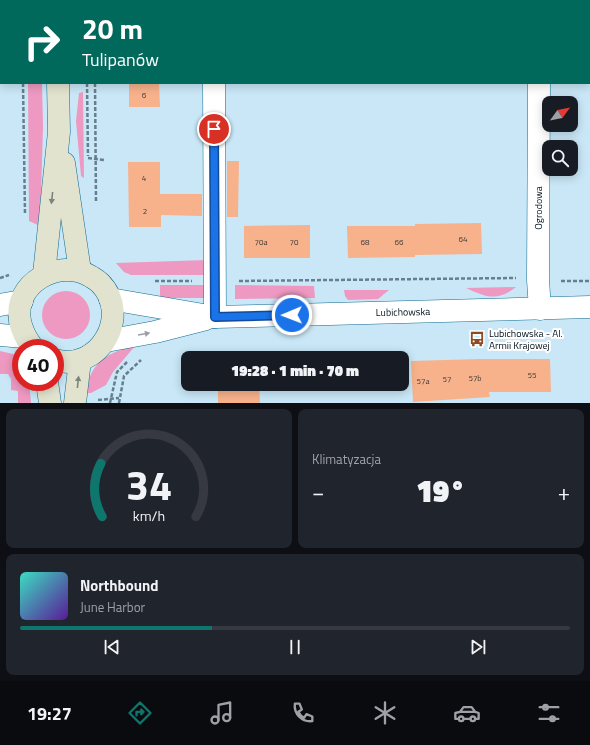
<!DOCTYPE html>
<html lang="pl">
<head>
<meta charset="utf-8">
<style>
  body { margin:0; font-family:"Titillium Web",sans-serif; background:#20242c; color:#f1f3f6; height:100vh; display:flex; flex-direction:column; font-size:15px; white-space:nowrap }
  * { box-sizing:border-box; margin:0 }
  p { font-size:13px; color:#9ea1a6 }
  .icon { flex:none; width:22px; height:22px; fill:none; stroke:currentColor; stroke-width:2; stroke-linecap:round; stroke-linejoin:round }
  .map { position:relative; height:403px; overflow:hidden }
  .details { display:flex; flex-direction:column; gap:6px; padding:6px; background:#0d0f14; flex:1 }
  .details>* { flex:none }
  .banner { position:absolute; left:0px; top:0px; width:590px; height:84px; box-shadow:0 2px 10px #0003; background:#00695c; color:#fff; overflow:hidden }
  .needle { width:26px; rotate:57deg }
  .controls { position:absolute; left:542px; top:96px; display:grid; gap:8px }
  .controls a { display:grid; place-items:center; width:36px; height:36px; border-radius:8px; background:#171b24; box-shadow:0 2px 10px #0003; font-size:20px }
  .speed { position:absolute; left:12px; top:339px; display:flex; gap:8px; font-size:20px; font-weight:700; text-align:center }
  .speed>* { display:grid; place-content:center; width:52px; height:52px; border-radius:50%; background:#171b24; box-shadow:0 2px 10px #0003; line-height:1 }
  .speed .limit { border:6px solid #d22; background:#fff; color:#111 }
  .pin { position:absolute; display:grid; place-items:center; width:34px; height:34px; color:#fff; margin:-17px; border:2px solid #fff; border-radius:50%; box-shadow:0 1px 4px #0007 }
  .me { position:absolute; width:44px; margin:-22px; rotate:269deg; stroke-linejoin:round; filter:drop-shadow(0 0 3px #0008) }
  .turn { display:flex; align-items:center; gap:14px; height:84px; padding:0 16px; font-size:18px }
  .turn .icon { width:52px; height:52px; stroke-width:2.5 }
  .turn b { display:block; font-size:28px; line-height:34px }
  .big { font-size:30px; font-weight:800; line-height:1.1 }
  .details .card { flex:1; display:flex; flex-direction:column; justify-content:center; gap:6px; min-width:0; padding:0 14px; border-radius:8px; background:#20242c }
  .details .dial { align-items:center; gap:0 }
  .dial svg { height:104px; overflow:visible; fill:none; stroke:#363941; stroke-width:7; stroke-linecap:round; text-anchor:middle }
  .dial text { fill:#f1f3f6; stroke:none }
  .song { display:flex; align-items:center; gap:12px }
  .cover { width:48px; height:48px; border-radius:6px; background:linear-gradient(135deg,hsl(170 70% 55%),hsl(270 70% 35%)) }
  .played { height:4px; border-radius:2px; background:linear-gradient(90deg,#0f766e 35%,#363941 35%) }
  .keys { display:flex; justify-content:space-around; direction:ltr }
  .heat { display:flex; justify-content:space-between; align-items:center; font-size:22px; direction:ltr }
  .details .tiles { flex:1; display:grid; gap:6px; grid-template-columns:1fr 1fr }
  .card:last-child { grid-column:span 2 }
  .trip { position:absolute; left:181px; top:351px; width:228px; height:40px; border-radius:8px; background:#171b24; box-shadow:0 2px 10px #0003; font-weight:800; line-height:40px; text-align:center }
  .menu { display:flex; height:64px; justify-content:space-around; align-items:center; background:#090b0e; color:#9ea1a6 }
  .menu .icon { width:28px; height:28px }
  .menu .on { color:#0f766e }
  .menu b { font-size:18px; color:#f1f3f6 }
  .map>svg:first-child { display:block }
  .green { fill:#ee99c1 }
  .building { fill:#f7b28b }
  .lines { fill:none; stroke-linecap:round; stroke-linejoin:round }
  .minor-casing { stroke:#106d90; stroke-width:23 }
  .tertiary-casing { stroke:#106d90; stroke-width:23 }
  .secondary-casing { stroke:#106d90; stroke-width:23 }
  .path { stroke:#677e8c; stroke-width:2.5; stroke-dasharray:4 2; stroke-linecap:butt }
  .minor { stroke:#fff; stroke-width:22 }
  .tertiary { stroke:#fff; stroke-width:22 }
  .secondary { stroke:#e2e3cf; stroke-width:22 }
  .oneway { fill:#7c847e }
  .oneway2 { fill:#999fa4 }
  .route-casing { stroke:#114b97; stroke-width:10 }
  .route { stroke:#1a73e8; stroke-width:7 }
  .labels { text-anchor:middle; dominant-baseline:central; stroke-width:4; stroke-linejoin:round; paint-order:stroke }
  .number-label { font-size:8px; fill:#3e3837 }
  .street-label { font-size:10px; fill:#00101b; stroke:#fff }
  .poi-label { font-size:10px; fill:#00101b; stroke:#fff; text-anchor:start }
</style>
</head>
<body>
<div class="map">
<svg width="590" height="403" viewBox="0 0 590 403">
  <rect width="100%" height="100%" fill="#c9e7f7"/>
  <!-- green -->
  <g class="green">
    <path d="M28 83H42L43 127 40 226 29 221Z"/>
    <path d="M83 92 84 178 81 176 76 121 79 93Z"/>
    <path d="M207 260V275H131L124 272 116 263Z"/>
    <rect x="160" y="285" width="44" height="13"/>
    <path d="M235 285 314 286 315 298 235 299Z"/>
    <path d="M516 287C497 302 486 297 466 288Z"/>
    <path d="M344 290H389L378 299 348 300 345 296Z"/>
    <circle cx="66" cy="315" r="24"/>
    <path d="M135 346 113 372 106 385 91 393H85C91 363 105 353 135 346Z"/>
    <path d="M0 351 13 354 21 361V382H29L31 403H18V391L11 390V379L8 374H0Z"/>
  </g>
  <!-- building -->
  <g class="building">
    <path d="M129 83H159L160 107H129Z"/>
    <path d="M227 161H239L238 217H227Z"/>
    <path d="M128 162H160V194H202V216L161 215V227H129Z"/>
    <path d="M481 223 482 254 415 255V257L348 258 347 226H415V224Z"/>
    <path d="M310 225V258H244V226Z"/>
    <path d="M480 359H550L551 392H489L490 397 413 402 411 361Z"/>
    <path d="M218 384H259L260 403H218Z"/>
  </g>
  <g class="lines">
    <defs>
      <g id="minor">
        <path d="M214 0V1"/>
        <path d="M540 1V0"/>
        <path d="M214 83 215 317"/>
        <path d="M539 83 538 280 540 309"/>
      </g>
      <g id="tertiary">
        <path d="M110 299 215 317 590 307"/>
        <path d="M0 305 22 301"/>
        <path d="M0 335 25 337"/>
        <path d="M106 341 155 332 206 319"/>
      </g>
      <g id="secondary">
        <path d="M59 0V1"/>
        <path d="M64 163 80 271"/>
        <path d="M44 274 59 132 58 83"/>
        <path d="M33 348C27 340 22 332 20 321 13 283 59 258 90 276 93 278 97 280 100 283 132 315 99 373 55 360"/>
        <path d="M47 382 50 403"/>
        <path d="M75 403 80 360"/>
      </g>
    </defs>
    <!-- minor casing -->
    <use href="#minor" class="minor-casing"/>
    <!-- tertiary casing -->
    <use href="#tertiary" class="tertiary-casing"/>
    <!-- secondary casing -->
    <use href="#secondary" class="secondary-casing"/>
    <!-- path -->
    <g class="path">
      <path d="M22 0V1"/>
      <path d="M87 0V1"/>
      <path d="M94 0V1"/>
      <path d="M23 83 25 214"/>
      <path d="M87 83 88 156"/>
      <path d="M95 83 96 202"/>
      <path d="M88 158 104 160"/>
      <path d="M0 278 9 275"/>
      <path d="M155 281H192"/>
      <path d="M239 281 516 278"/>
      <path d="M561 281H590"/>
      <path d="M98 400 119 398"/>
      <path d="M110 403 117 372 127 362"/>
      <path d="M119 403 124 376 141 360"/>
    </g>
    <!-- minor -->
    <use href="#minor" class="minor"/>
    <!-- tertiary -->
    <use href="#tertiary" class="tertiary"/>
    <!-- secondary -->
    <use href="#secondary" class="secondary"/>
  </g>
  <!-- one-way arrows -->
  <defs><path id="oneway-solid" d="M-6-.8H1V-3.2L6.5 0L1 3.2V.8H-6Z"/></defs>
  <g class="oneway">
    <use href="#oneway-solid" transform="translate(52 198) rotate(96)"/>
    <use href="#oneway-solid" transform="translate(78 382) rotate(-84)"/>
  </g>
  <use class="oneway2" href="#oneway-solid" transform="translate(144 334) rotate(-10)"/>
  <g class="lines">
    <defs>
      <path id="route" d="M214 129 215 317 292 315"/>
    </defs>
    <!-- route casing -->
    <use href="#route" class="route-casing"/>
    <!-- route -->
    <use href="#route" class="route"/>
  </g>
  <!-- icons -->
  <defs>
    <symbol id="bus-bare" viewBox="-9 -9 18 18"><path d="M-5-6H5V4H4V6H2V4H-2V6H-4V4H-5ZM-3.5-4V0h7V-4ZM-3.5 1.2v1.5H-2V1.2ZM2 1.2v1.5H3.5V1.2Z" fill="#8f4b1f" stroke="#fff" stroke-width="2.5" paint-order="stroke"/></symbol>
  </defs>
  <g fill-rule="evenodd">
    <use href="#bus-bare" x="466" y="328" width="22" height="22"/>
  </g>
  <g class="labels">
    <!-- number labels -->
    <g class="number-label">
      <text x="144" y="95">6</text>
      <text x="144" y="178">4</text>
      <text x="145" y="211">2</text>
      <text x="463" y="239">64</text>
      <text x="261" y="242">70a</text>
      <text x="294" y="242">70</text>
      <text x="365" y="242">68</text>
      <text x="399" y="242">66</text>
      <text x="532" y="375">55</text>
      <text x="475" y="378">57b</text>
      <text x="447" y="379">57</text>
      <text x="423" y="381">57a</text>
    </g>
    <!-- street labels -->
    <g class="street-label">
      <text transform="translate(538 208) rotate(-90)">Ogrodowa</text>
      <text transform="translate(403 312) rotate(-1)">Lubichowska</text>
    </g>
    <!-- poi labels -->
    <g class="poi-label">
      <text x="489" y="333">Lubichowska - Al.<tspan x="489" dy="12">Armii Krajowej</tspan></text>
    </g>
  </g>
</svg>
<div class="controls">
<a><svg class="needle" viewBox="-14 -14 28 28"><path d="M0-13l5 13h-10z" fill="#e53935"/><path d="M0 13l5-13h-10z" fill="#9ea1a6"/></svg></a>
<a><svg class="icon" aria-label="search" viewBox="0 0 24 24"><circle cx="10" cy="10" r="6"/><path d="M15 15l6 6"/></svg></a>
</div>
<div class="speed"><div class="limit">40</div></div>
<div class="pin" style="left:214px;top:129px;background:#d93025"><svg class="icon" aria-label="arrive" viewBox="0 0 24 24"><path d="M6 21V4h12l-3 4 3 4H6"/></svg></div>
<svg class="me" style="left:292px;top:315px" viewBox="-20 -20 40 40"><circle r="17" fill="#1a73e8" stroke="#fff" stroke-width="3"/><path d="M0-11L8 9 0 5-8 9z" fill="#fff"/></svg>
<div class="trip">19:28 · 1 min · 70 m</div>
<div class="banner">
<div class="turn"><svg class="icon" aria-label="right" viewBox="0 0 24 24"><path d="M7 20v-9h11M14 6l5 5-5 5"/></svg><div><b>20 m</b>Tulipanów</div></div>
</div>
</div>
<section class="details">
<div class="tiles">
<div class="card dial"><svg viewBox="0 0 100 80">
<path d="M14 69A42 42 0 1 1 86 69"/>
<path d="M14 69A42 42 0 0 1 13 28" stroke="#0f766e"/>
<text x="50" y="56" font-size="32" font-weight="700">34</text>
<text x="50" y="72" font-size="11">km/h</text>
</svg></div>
<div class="card"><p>Klimatyzacja</p>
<div class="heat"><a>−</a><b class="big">19°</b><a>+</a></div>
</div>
<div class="card">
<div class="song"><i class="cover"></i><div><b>Northbound</b><p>June Harbor</p></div></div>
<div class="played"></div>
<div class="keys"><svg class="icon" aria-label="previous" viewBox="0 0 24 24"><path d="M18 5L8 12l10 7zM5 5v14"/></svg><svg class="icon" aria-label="pause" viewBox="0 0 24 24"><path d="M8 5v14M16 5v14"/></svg><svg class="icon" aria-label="next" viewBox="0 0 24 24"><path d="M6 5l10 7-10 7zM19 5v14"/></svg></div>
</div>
</div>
</section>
<nav class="menu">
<b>19:27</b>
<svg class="icon on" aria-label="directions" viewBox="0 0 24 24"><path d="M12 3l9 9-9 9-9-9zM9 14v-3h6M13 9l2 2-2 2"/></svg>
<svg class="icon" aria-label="music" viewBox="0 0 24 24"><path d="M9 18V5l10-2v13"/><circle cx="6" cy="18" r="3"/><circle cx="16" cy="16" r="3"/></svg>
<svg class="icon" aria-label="phone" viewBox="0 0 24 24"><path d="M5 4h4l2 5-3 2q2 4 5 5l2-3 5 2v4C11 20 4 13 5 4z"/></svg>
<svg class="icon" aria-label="climate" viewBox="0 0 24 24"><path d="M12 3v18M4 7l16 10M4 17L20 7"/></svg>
<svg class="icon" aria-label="car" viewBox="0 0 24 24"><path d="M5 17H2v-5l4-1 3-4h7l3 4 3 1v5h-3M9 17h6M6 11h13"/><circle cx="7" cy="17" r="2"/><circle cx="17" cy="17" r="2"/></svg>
<svg class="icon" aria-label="filters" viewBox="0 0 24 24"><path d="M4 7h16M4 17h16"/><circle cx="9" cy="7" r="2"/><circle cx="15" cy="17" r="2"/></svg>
</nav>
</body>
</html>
